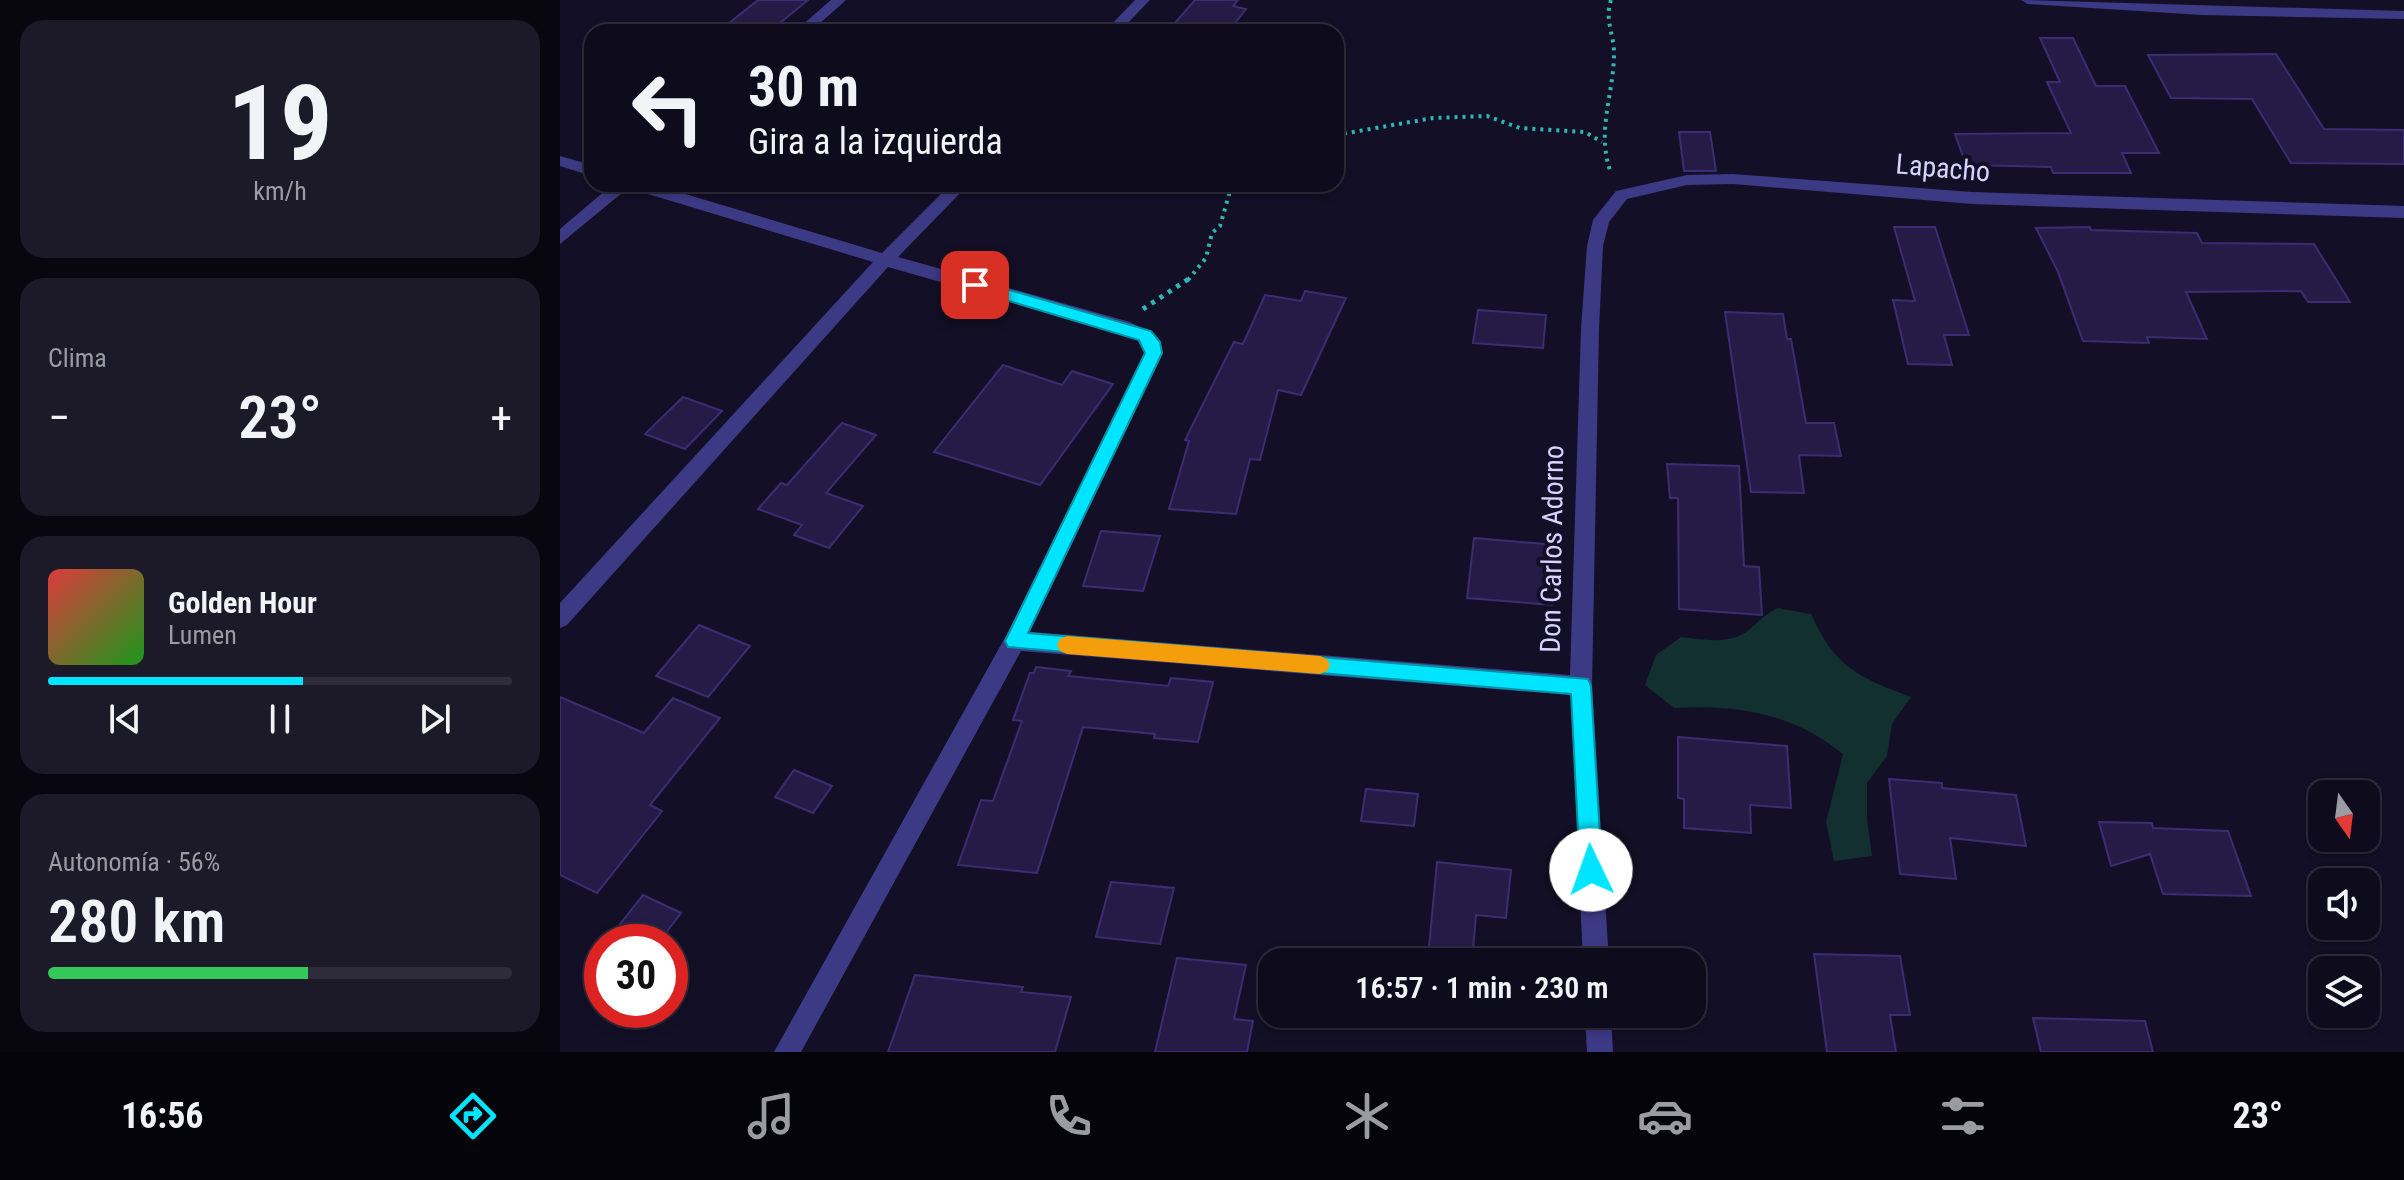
<!DOCTYPE html>
<html lang="es">
<head>
<meta charset="utf-8">
<style>
  body { margin:0; font-family:"Roboto Condensed",sans-serif; background:#1c1929; color:#f1f3f6; height:100vh; display:flex; flex-direction:column; font-size:30px; white-space:nowrap }
  * { box-sizing:border-box; margin:0 }
  p { font-size:26px; color:#9b9ba3 }
  .icon { flex:none; width:44px; height:44px; fill:none; stroke:currentColor; stroke-width:2; stroke-linecap:round; stroke-linejoin:round }
  .map { position:relative; flex:1; overflow:hidden }
  .drawer { display:flex; flex-direction:column; gap:20px; padding:20px; background:#08060f; width:560px }
  .drawer>* { flex:none }
  .banner { position:absolute; left:24px; top:24px; width:760px; height:168px; border-radius:24px; box-shadow:0 4px 12px #0003,0 0 0 2px #2e2b3b; background:#0e0b1c; color:#f1f3f6; overflow:hidden }
  .needle { width:52px; rotate:166deg }
  .tools { position:absolute; left:1748px; top:780px; display:grid; gap:16px }
  .tools a { display:grid; place-items:center; width:72px; height:72px; border-radius:16px; background:#0e0b1c; box-shadow:0 4px 12px #0003,0 0 0 2px #2e2b3b; font-size:40px }
  .speed { position:absolute; left:24px; top:924px; display:flex; gap:16px; font-size:40px; font-weight:700; text-align:center }
  .speed>* { display:grid; place-content:center; width:104px; height:104px; border-radius:50%; background:#0e0b1c; box-shadow:0 4px 12px #0003,0 0 0 2px #2e2b3b; line-height:1 }
  .speed .limit { border:12px solid #d22; background:#fff; color:#111 }
  .pin { position:absolute; display:grid; place-items:center; width:68px; height:68px; color:#fff; margin:-34px; border-radius:16px; box-shadow:0 4px 12px #0006 }
  .me { position:absolute; width:88px; margin:-44px; rotate:357deg; stroke-linejoin:round; filter:drop-shadow(0 0 6px #0008) }
  .turn { display:flex; align-items:center; gap:28px; height:168px; padding:0 32px; font-size:36px }
  .turn .icon { width:104px; height:104px; stroke-width:2.5 }
  .turn b { display:block; font-size:56px; line-height:68px }
  .big { font-size:60px; font-weight:600; line-height:1.1 }
  .drawer .widget { flex:1; display:flex; flex-direction:column; justify-content:center; gap:12px; min-width:0; padding:0 28px; border-radius:24px; background:#1c1929 }
  .drawer .dial { align-items:center; gap:0 }
  .dial b { font-size:104px; line-height:1 }
  .song { display:flex; align-items:center; gap:24px }
  .cover { width:96px; height:96px; border-radius:12px; background:linear-gradient(135deg,hsl(0 70% 55%),hsl(120 70% 35%)) }
  .played { height:8px; border-radius:4px; background:linear-gradient(90deg,#00e5ff 55%,#2e2b3b 55%) }
  .keys { display:flex; justify-content:space-around; direction:ltr }
  .heat { display:flex; justify-content:space-between; align-items:center; font-size:44px; direction:ltr }
  .charge { height:12px; border-radius:6px; background:linear-gradient(90deg,#34c759 56%,#2e2b3b 0) }
  .trip { position:absolute; left:698px; top:948px; width:448px; height:80px; border-radius:24px; background:#0e0b1c; box-shadow:0 4px 12px #0003,0 0 0 2px #2e2b3b; font-weight:600; line-height:80px; text-align:center }
  .tabs { display:flex; height:128px; justify-content:space-around; align-items:center; background:#06040b; color:#9b9ba3 }
  .tabs .icon { width:56px; height:56px }
  .tabs .on { color:#00e5ff }
  .tabs b { font-size:36px; color:#f1f3f6 }
  main { display:flex; flex:1; min-height:0 }
  .map>svg:first-child { display:block }
  .green { fill:#12302f }
  .building { fill:#241b47; stroke:#3b2d73; stroke-width:2 }
  .lines { fill:none; stroke-linecap:round; stroke-linejoin:round }
  .path-far1 { stroke:#2fb8b0; stroke-width:4; stroke-dasharray:3 5; stroke-linecap:butt }
  .path { stroke:#2fb8b0; stroke-width:5; stroke-dasharray:4 6; stroke-linecap:butt }
  .street { fill:#3d3a85; fill-rule:evenodd }
  .route { fill:#00e5ff; stroke:#0095a6; stroke-width:2 }
  .slow { fill:#f59e0b }
  .labels { text-anchor:middle; dominant-baseline:central; stroke-width:8; stroke-linejoin:round; paint-order:stroke }
  .street-label { font-size:28px; fill:#d9d4ff; stroke:#130f26 }
</style>
</head>
<body>
<main>
<section class="drawer">
<div class="widget dial"><b>19</b><p>km/h</p></div>
<div class="widget"><p>Clima</p>
<div class="heat"><a>−</a><b class="big">23°</b><a>+</a></div>
</div>
<div class="widget">
<div class="song"><i class="cover"></i><div><b>Golden Hour</b><p>Lumen</p></div></div>
<div class="played"></div>
<div class="keys"><svg class="icon" aria-label="previous" viewBox="0 0 24 24"><path d="M18 5L8 12l10 7zM5 5v14"/></svg><svg class="icon" aria-label="pause" viewBox="0 0 24 24"><path d="M8 5v14M16 5v14"/></svg><svg class="icon" aria-label="next" viewBox="0 0 24 24"><path d="M6 5l10 7-10 7zM19 5v14"/></svg></div>
</div>
<div class="widget"><p>Autonomía · 56%</p><b class="big">280 km</b><div class="charge"></div></div>
</section>
<div class="map">
<svg width="1844" height="1052" viewBox="0 0 1844 1052">
  <rect width="100%" height="100%" fill="#130f26"/>
  <!-- green -->
  <path class="green" d="M1218 608 1251 614C1275 667 1298 677 1351 697L1332 724 1327 756 1307 783V819L1312 856 1274 861 1266 822 1283 754C1234 714 1177 704 1114 708L1085 685 1096 655 1121 637C1141 639 1162 644 1181 635 1193 629 1202 615 1218 608Z"/>
  <!-- building -->
  <g class="building">
    <path d="M198 0H248L209 32H158Z"/>
    <path d="M635 0H678L673 6 686 9 668 32H607Z"/>
    <path d="M1480 38H1513L1536 86H1565L1599 153H1562L1571 173H1493L1491 167 1406 165 1395 134 1511 133 1487 82H1500Z"/>
    <path d="M1716 54 1764 129 1844 130V164L1731 163 1692 99 1611 98 1588 55Z"/>
    <path d="M1119 132H1150L1156 171H1124Z"/>
    <path d="M1334 227H1375L1409 335H1384L1392 365 1348 364 1333 300 1355 301Z"/>
    <path d="M1530 227 1531 230 1637 233 1642 243 1754 244 1790 302H1748L1741 291 1626 292 1647 339 1587 337 1589 343 1523 341 1498 272 1476 228Z"/>
    <path d="M745 291 786 298 741 395 718 390 700 460 690 459 676 514 609 509 629 441 625 440 674 342 683 344 705 295 741 301Z"/>
    <path d="M918 310 986 315 983 348 913 343Z"/>
    <path d="M1165 312 1223 314 1227 339H1231L1246 423H1274L1281 456 1239 455 1244 493 1191 492Z"/>
    <path d="M443 365 502 385 512 371 553 384 480 485 374 452Z"/>
    <path d="M123 397 162 411 125 449 85 434Z"/>
    <path d="M282 423 316 435 266 493 303 506 269 548 234 535 242 525 198 509 221 483 227 485Z"/>
    <path d="M1107 464 1179 466 1184 566 1199 567 1202 615 1119 609 1118 498H1110Z"/>
    <path d="M541 531 600 536 583 591 523 586Z"/>
    <path d="M914 538 997 545 992 605 907 598Z"/>
    <path d="M139 625 190 646 148 697 96 676Z"/>
    <path d="M476 667 511 671 508 676 608 686 611 678 653 682 638 742 594 738 595 734 523 727 477 873 398 865 421 800 433 801 462 721 453 720 470 673H474Z"/>
    <path d="M0 697 84 733 113 698 160 718 90 805 102 811 37 893 0 875Z"/>
    <path d="M1118 737 1227 746 1231 808 1190 805 1191 833 1124 828V799L1118 798Z"/>
    <path d="M234 770 272 786 253 813 215 797Z"/>
    <path d="M1329 779 1382 783V788L1456 795 1466 846 1390 838 1396 879 1340 874Z"/>
    <path d="M806 789 858 794 854 826 801 821Z"/>
    <path d="M1539 822 1592 823 1593 828 1668 831 1691 896 1603 894 1590 854 1551 866Z"/>
    <path d="M877 862 951 870 946 918 916 915 912 962 868 958Z"/>
    <path d="M551 882 614 888 600 944 536 937Z"/>
    <path d="M83 895 121 913 99 942H46Z"/>
    <path d="M1254 954 1340 956 1350 1015H1330L1336 1052H1267Z"/>
    <path d="M617 958 686 965 674 1019 693 1021 687 1052H595Z"/>
    <path d="M355 975 463 987 461 992 511 997 495 1052H328Z"/>
    <path d="M1473 1018 1585 1021 1593 1052H1481Z"/>
  </g>
  <g class="lines">
    <!-- path-far1 -->
    <g class="path-far1">
      <path d="M1051 0C1044 19 1055 37 1054 56 1053 97 1036 132 1051 173"/>
      <path d="M776 135 873 118 927 116 960 128 1025 132 1042 142"/>
      <path d="M628 280 646 258 652 233 660 226 672 184"/>
    </g>
    <!-- path -->
    <path class="path" d="M583 309 630 278"/>
    <!-- street -->
    <g class="street">
      <path d="M271 0H286L250 32H234Z"/>
      <path d="M575 0H590L559 32H544Z"/>
      <path d="M1461 0 1844 11V19L1642 15 1468 4Z"/>
      <path d="M0 156 32 165V176L0 166Z"/>
      <path d="M1173 174 1412 192 1844 206V218L1412 204 1173 184 1127 185 1067 199 1049 222 1043 246 1039 329 1032 686 1049 962H1023L1011 695 461 651 241 1052H214L447 634 585 353 577 340 560 333 328 267 7 625 0 628V603L313 262 68 188 0 244V229L53 184H92L322 253 391 184H409L338 257 570 322 593 334 603 353 470 632 1010 675 1021 329 1027 246 1033 220 1056 191 1127 175Z"/>
      <path d="M1025 1014H1051L1053 1052H1027Z"/>
    </g>
  </g>
  <!-- route -->
  <path class="route" d="M415 280 591 331 600 342 602 353 468 633 1028 679 1031 686 1042 870 1038 878 1031 881 1023 878 1020 870 1011 694 448 647 445 641 448 635 585 353 579 340 409 289 407 285Z"/>
  <!-- slow -->
  <path class="slow" d="M507 636 760 656 767 659 770 665 767 671 760 674 507 654 500 651 497 645 500 639Z"/>
  <g class="labels">
    <!-- street labels -->
    <g class="street-label">
      <text transform="translate(1383 168) rotate(5)">Lapacho</text>
      <text transform="translate(992 549) rotate(-89)">Don Carlos Adorno</text>
    </g>
  </g>
</svg>
<div class="tools">
<a><svg class="needle" viewBox="-14 -14 28 28"><path d="M0-13l5 13h-10z" fill="#e53935"/><path d="M0 13l5-13h-10z" fill="#9b9ba3"/></svg></a>
<a><svg class="icon" aria-label="sound" viewBox="0 0 24 24"><path d="M4 9h4l5-4v14l-5-4H4zM17 9q2 3 0 6"/></svg></a>
<a><svg class="icon" aria-label="layers" viewBox="0 0 24 24"><path d="M12 4l9 5-9 5-9-5zM3 14l9 5 9-5"/></svg></a>
</div>
<div class="speed"><div class="limit">30</div></div>
<div class="pin" style="left:415px;top:285px;background:#d93025"><svg class="icon" aria-label="arrive" viewBox="0 0 24 24"><path d="M6 21V4h12l-3 4 3 4H6"/></svg></div>
<svg class="me" style="left:1031px;top:870px" viewBox="-20 -20 40 40"><circle r="19" fill="#fff"/><path d="M0-13L10 11 0 6-10 11z" fill="#00e5ff"/></svg>
<div class="trip">16:57 · 1 min · 230 m</div>
<div class="banner">
<div class="turn"><svg class="icon" aria-label="left" viewBox="0 0 24 24"><path d="M17 20v-9H6M10 6l-5 5 5 5"/></svg><div><b>30 m</b>Gira a la izquierda</div></div>
</div>
</div>
</main>
<nav class="tabs">
<b>16:56</b>
<svg class="icon on" aria-label="directions" viewBox="0 0 24 24"><path d="M12 3l9 9-9 9-9-9zM9 14v-3h6M13 9l2 2-2 2"/></svg>
<svg class="icon" aria-label="music" viewBox="0 0 24 24"><path d="M9 18V5l10-2v13"/><circle cx="6" cy="18" r="3"/><circle cx="16" cy="16" r="3"/></svg>
<svg class="icon" aria-label="phone" viewBox="0 0 24 24"><path d="M5 4h4l2 5-3 2q2 4 5 5l2-3 5 2v4C11 20 4 13 5 4z"/></svg>
<svg class="icon" aria-label="climate" viewBox="0 0 24 24"><path d="M12 3v18M4 7l16 10M4 17L20 7"/></svg>
<svg class="icon" aria-label="car" viewBox="0 0 24 24"><path d="M5 17H2v-5l4-1 3-4h7l3 4 3 1v5h-3M9 17h6M6 11h13"/><circle cx="7" cy="17" r="2"/><circle cx="17" cy="17" r="2"/></svg>
<svg class="icon" aria-label="filters" viewBox="0 0 24 24"><path d="M4 7h16M4 17h16"/><circle cx="9" cy="7" r="2"/><circle cx="15" cy="17" r="2"/></svg>
<b>23°</b>
</nav>
</body>
</html>
